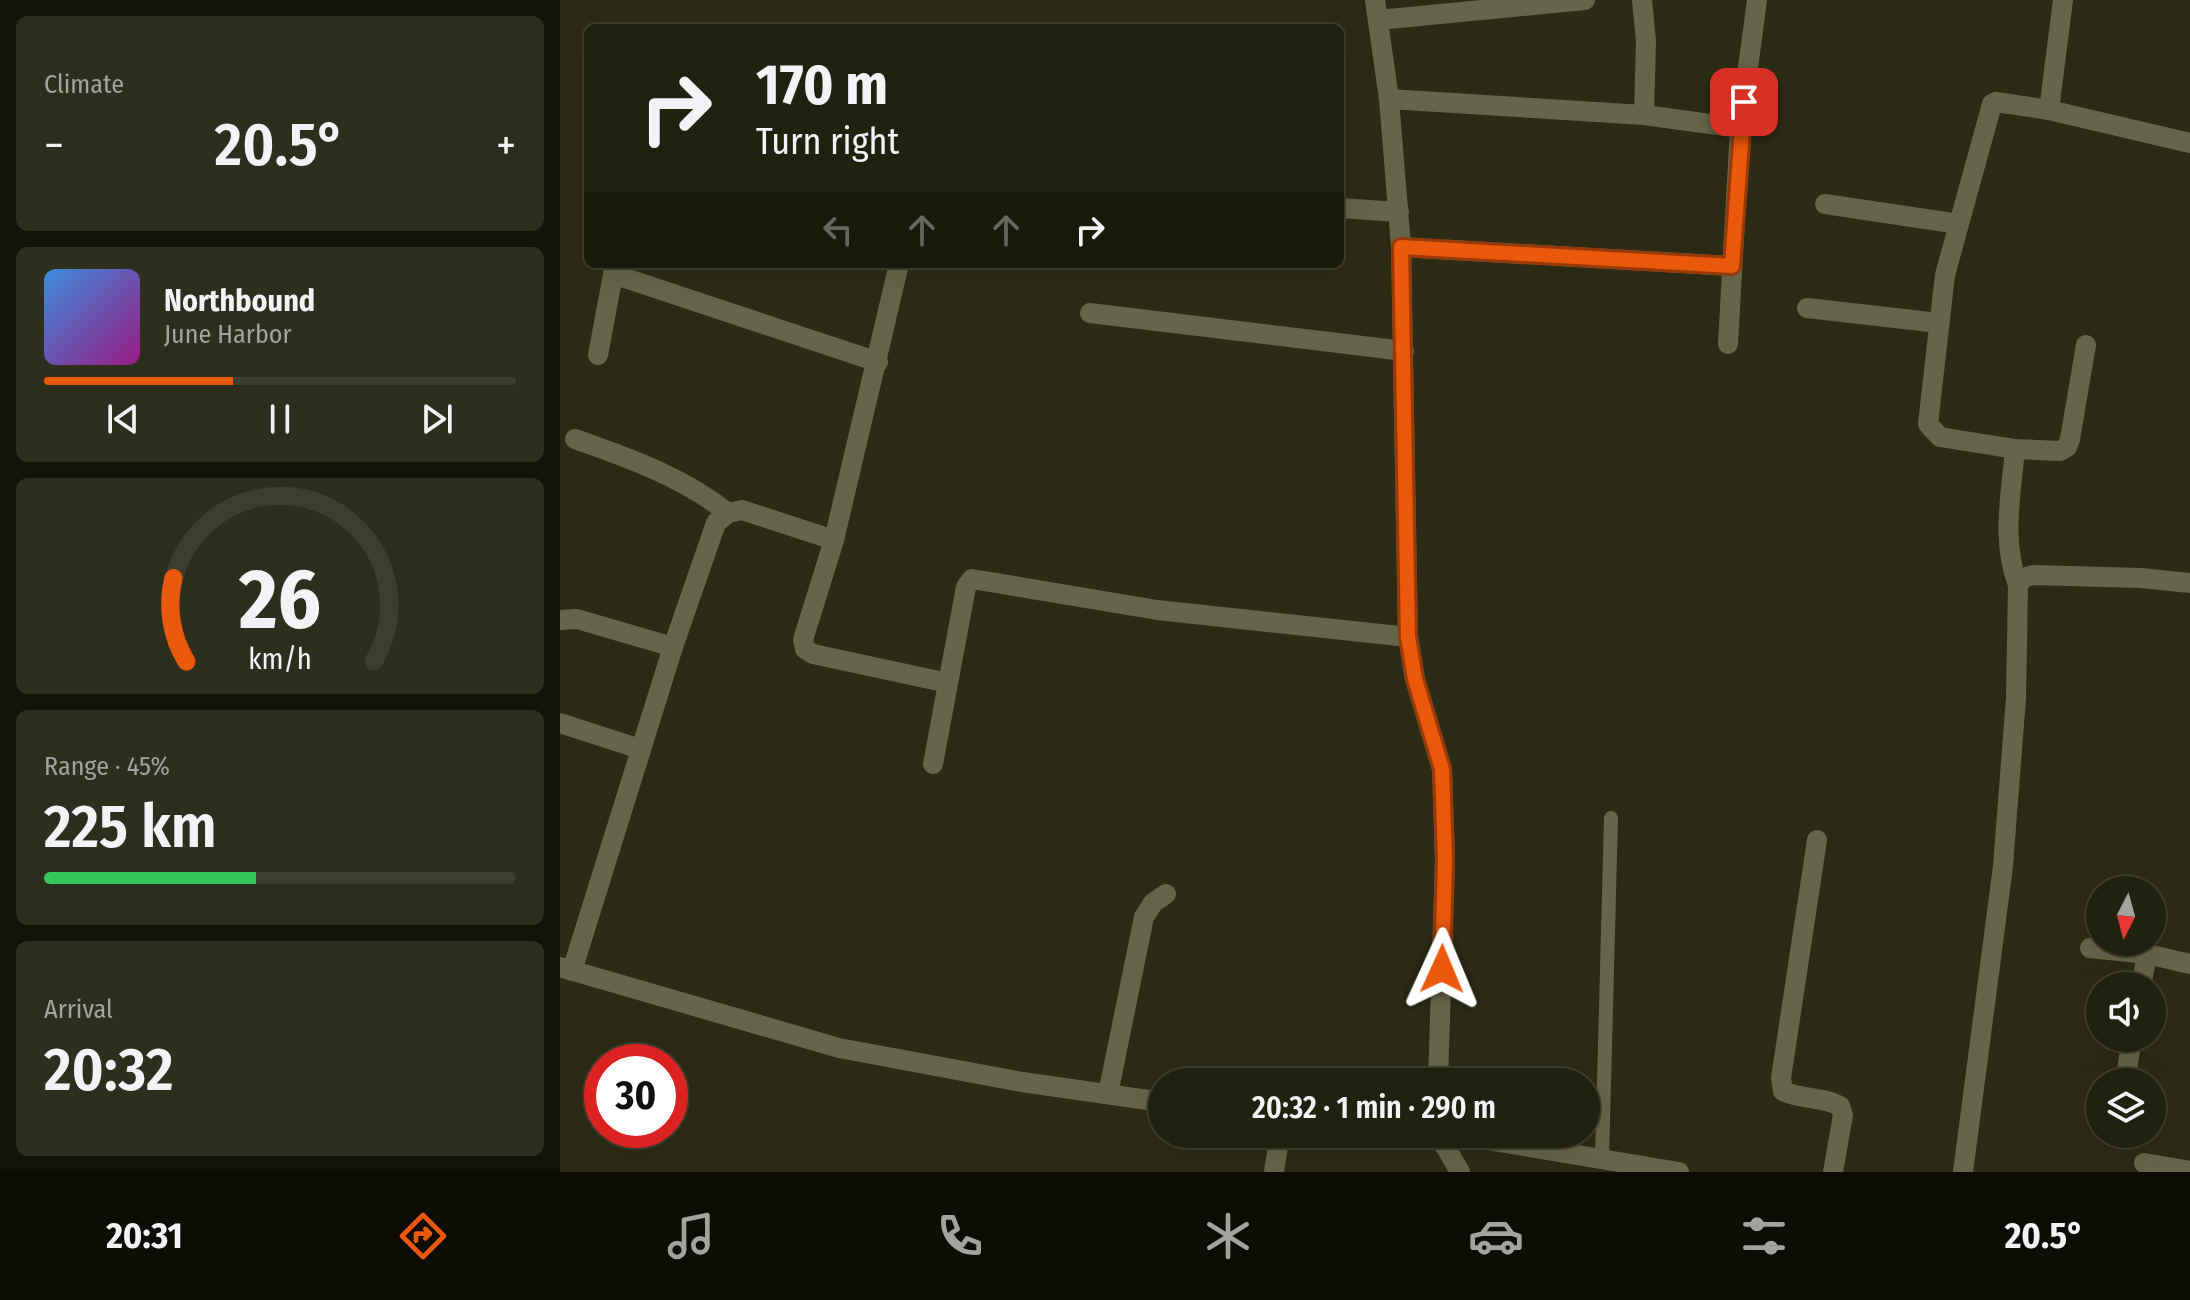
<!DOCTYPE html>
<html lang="en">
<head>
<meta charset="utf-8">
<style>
  body { margin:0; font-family:"Fira Sans Condensed",sans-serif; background:#2d2e1e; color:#f1f3f6; height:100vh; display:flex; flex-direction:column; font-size:30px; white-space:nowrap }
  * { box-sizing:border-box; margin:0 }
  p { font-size:26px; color:#a2a39f }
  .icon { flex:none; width:44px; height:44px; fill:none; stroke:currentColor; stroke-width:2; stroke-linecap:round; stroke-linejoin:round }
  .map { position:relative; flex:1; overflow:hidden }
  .details { display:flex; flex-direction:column; gap:16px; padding:16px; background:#121209; width:560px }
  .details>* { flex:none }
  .banner { position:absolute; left:24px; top:24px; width:760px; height:244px; border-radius:12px; box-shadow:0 8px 32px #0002,0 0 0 2px #3e3e30; background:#212110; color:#f1f3f6; overflow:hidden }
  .needle { width:52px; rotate:186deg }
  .tools { position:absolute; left:1526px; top:876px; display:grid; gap:16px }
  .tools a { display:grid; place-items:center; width:80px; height:80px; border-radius:50%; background:#212110; box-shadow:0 8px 32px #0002,0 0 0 2px #3e3e30; font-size:40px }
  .speed { position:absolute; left:24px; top:1044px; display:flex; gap:16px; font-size:40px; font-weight:700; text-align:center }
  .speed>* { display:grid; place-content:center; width:104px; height:104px; border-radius:50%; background:#212110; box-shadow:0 8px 32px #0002,0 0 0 2px #3e3e30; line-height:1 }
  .speed .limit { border:12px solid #d22; background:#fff; color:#111 }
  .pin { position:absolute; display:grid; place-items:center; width:68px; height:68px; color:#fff; margin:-34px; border-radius:16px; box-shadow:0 4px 12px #0006 }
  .me { position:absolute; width:88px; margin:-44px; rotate:1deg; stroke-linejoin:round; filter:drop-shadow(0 0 6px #0008) }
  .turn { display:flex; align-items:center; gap:28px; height:168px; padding:0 40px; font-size:36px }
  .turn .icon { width:104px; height:104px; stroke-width:2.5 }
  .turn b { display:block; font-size:56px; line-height:68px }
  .lanes { display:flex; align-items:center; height:76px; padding:0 40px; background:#0003; justify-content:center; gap:40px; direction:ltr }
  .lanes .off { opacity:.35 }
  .big { font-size:60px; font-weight:600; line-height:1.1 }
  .details .widget { flex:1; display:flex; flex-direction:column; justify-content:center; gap:12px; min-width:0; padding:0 28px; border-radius:12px; background:#2d2e1e }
  .details .dial { align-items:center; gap:0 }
  .dial svg { height:208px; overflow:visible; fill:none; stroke:#3e3e30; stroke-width:7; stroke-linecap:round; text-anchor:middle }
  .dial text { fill:#f1f3f6; stroke:none }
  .song { display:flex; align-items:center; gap:24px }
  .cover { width:96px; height:96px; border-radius:12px; background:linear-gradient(135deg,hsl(210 70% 55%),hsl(310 70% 35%)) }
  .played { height:8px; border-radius:4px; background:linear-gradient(90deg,#ea580c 40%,#3e3e30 40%) }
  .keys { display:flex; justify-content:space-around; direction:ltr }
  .heat { display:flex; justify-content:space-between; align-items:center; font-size:44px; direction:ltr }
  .charge { height:12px; border-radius:6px; background:linear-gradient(90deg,#34c759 45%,#3e3e30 0) }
  .trip { position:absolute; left:588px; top:1068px; width:452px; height:80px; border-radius:40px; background:#212110; box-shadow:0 8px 32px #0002,0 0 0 2px #3e3e30; font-weight:600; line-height:80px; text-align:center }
  .tab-bar { display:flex; height:128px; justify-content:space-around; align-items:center; background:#0d0d06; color:#a2a39f }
  .tab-bar .icon { width:56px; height:56px }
  .tab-bar .selected { color:#ea580c }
  .tab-bar b { font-size:36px; color:#f1f3f6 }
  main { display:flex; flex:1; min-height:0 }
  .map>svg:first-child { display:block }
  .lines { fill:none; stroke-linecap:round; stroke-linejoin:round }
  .service { stroke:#656649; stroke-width:14 }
  .minor { stroke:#656649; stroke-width:20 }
  .tertiary { stroke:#656649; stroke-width:20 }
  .route-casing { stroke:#983908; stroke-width:20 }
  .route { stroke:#ea580c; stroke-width:14 }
</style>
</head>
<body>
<main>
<section class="details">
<div class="widget"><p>Climate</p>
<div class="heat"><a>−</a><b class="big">20.5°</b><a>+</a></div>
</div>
<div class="widget">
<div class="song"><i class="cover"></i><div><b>Northbound</b><p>June Harbor</p></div></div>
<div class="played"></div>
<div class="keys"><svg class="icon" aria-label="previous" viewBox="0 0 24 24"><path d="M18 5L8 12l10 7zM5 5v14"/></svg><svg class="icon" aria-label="pause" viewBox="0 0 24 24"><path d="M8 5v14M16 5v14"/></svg><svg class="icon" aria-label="next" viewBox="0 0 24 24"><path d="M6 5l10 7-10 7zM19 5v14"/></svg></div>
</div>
<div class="widget dial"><svg viewBox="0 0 100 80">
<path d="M14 69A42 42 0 1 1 86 69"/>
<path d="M14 69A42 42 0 0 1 9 37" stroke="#ea580c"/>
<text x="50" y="56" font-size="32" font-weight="700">26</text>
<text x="50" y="72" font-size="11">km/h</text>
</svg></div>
<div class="widget"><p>Range · 45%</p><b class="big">225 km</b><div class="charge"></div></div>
<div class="widget"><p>Arrival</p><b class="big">20:32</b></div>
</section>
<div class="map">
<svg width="1630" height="1172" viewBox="0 0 1630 1172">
  <rect width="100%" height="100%" fill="#2c2c16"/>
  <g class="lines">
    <!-- service -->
    <path class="service" d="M1042 1159 1051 818"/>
    <!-- minor -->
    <g class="minor">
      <path d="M815 0 829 99 841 247 848 637 855 679 882 769 885 860 878 1082"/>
      <path d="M1082 0 1086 41 1084 115"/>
      <path d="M818 20 1025 0"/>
      <path d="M829 99 1084 115 1180 128"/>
      <path d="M1489 110 1503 0"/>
      <path d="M1265 204 1399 224"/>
      <path d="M780 208 839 212"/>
      <path d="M841 247 1172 266"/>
      <path d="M53 274 318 362"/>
      <path d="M1247 308 1379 323"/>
      <path d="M530 313 844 351"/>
      <path d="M1168 344 1180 128 1197 0"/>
      <path d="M1526 345 1510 439 1507 447 1500 451 1455 449 1380 437 1368 424 1385 275 1432 104 1436 102 1489 110 1630 143"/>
      <path d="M38 355 55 264"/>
      <path d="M15 439C69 458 123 477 168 513"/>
      <path d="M1455 449C1451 495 1441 541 1458 585"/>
      <path d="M274 540 243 640 245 649 253 654 388 683"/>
      <path d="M0 620 17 619 113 647"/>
      <path d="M0 723 80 749"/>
      <path d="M373 764 406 587 412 579 597 610 848 637"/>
      <path d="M1257 840 1221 1078 1223 1091C1241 1100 1262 1096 1280 1106L1283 1115 1273 1172"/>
      <path d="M1530 948 1587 954 1630 964"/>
      <path d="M12 971 113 647 156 523 168 513 182 510 274 540 339 264"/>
      <path d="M1581 986 1587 954"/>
      <path d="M1565 1082 1572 1038"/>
      <path d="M548 1094 584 917 593 903 606 894"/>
      <path d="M878 1134 900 1172"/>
      <path d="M1584 1163 1630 1171"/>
      <path d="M714 1172 720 1134"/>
      <path d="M1403 1172 1443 866 1456 698 1458 585 1463 578 1473 575 1581 578 1630 583"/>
    </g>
    <!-- tertiary -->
    <g class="tertiary">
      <path d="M0 967 279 1048 462 1082 602 1102"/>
      <path d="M892 1134 1119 1172"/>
    </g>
  </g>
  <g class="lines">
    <defs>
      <path id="route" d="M882 969 885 860 882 769 855 679 848 637 841 247 1172 266 1184 102"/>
    </defs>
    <!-- route casing -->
    <use href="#route" class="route-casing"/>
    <!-- route -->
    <use href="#route" class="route"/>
  </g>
</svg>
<div class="tools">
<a><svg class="needle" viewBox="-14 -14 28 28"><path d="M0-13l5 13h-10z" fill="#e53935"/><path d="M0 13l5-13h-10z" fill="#a2a39f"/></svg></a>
<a><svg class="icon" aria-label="sound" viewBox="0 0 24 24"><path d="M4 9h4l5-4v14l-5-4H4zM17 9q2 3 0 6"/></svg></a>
<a><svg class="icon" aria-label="layers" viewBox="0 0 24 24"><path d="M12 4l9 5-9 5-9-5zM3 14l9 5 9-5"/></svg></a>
</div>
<div class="speed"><div class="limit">30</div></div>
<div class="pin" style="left:1184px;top:102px;background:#d93025"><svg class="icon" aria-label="arrive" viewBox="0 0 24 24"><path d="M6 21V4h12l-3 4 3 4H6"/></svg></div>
<svg class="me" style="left:882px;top:969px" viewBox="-20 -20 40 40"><path d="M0-17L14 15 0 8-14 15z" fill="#ea580c" stroke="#fff" stroke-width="4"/></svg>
<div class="trip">20:32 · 1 min · 290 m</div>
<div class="banner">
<div class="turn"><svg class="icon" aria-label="right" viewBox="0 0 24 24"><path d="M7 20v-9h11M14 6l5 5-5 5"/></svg><div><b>170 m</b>Turn right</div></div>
<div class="lanes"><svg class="icon off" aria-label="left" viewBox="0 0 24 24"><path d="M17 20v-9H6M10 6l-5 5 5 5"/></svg><svg class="icon off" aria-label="ahead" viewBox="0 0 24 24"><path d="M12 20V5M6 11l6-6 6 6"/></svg><svg class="icon off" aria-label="ahead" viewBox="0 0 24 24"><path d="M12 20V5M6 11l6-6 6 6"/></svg><svg class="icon" aria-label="right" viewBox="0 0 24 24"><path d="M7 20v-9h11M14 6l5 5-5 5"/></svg></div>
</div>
</div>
</main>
<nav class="tab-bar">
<b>20:31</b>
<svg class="icon selected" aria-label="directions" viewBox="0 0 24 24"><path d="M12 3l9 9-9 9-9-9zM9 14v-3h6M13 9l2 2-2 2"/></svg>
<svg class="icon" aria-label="music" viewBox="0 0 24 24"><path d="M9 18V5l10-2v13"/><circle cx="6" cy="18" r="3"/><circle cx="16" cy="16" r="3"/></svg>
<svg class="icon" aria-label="phone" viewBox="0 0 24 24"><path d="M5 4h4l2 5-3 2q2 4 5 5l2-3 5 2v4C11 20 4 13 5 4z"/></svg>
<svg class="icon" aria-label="climate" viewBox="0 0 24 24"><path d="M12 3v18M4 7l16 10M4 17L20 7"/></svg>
<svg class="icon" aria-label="car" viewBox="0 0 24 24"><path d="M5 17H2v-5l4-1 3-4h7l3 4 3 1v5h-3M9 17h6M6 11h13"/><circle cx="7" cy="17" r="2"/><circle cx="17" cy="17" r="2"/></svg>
<svg class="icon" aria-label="filters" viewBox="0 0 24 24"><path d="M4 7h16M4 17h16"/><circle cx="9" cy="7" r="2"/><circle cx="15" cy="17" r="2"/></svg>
<b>20.5°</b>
</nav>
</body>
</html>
